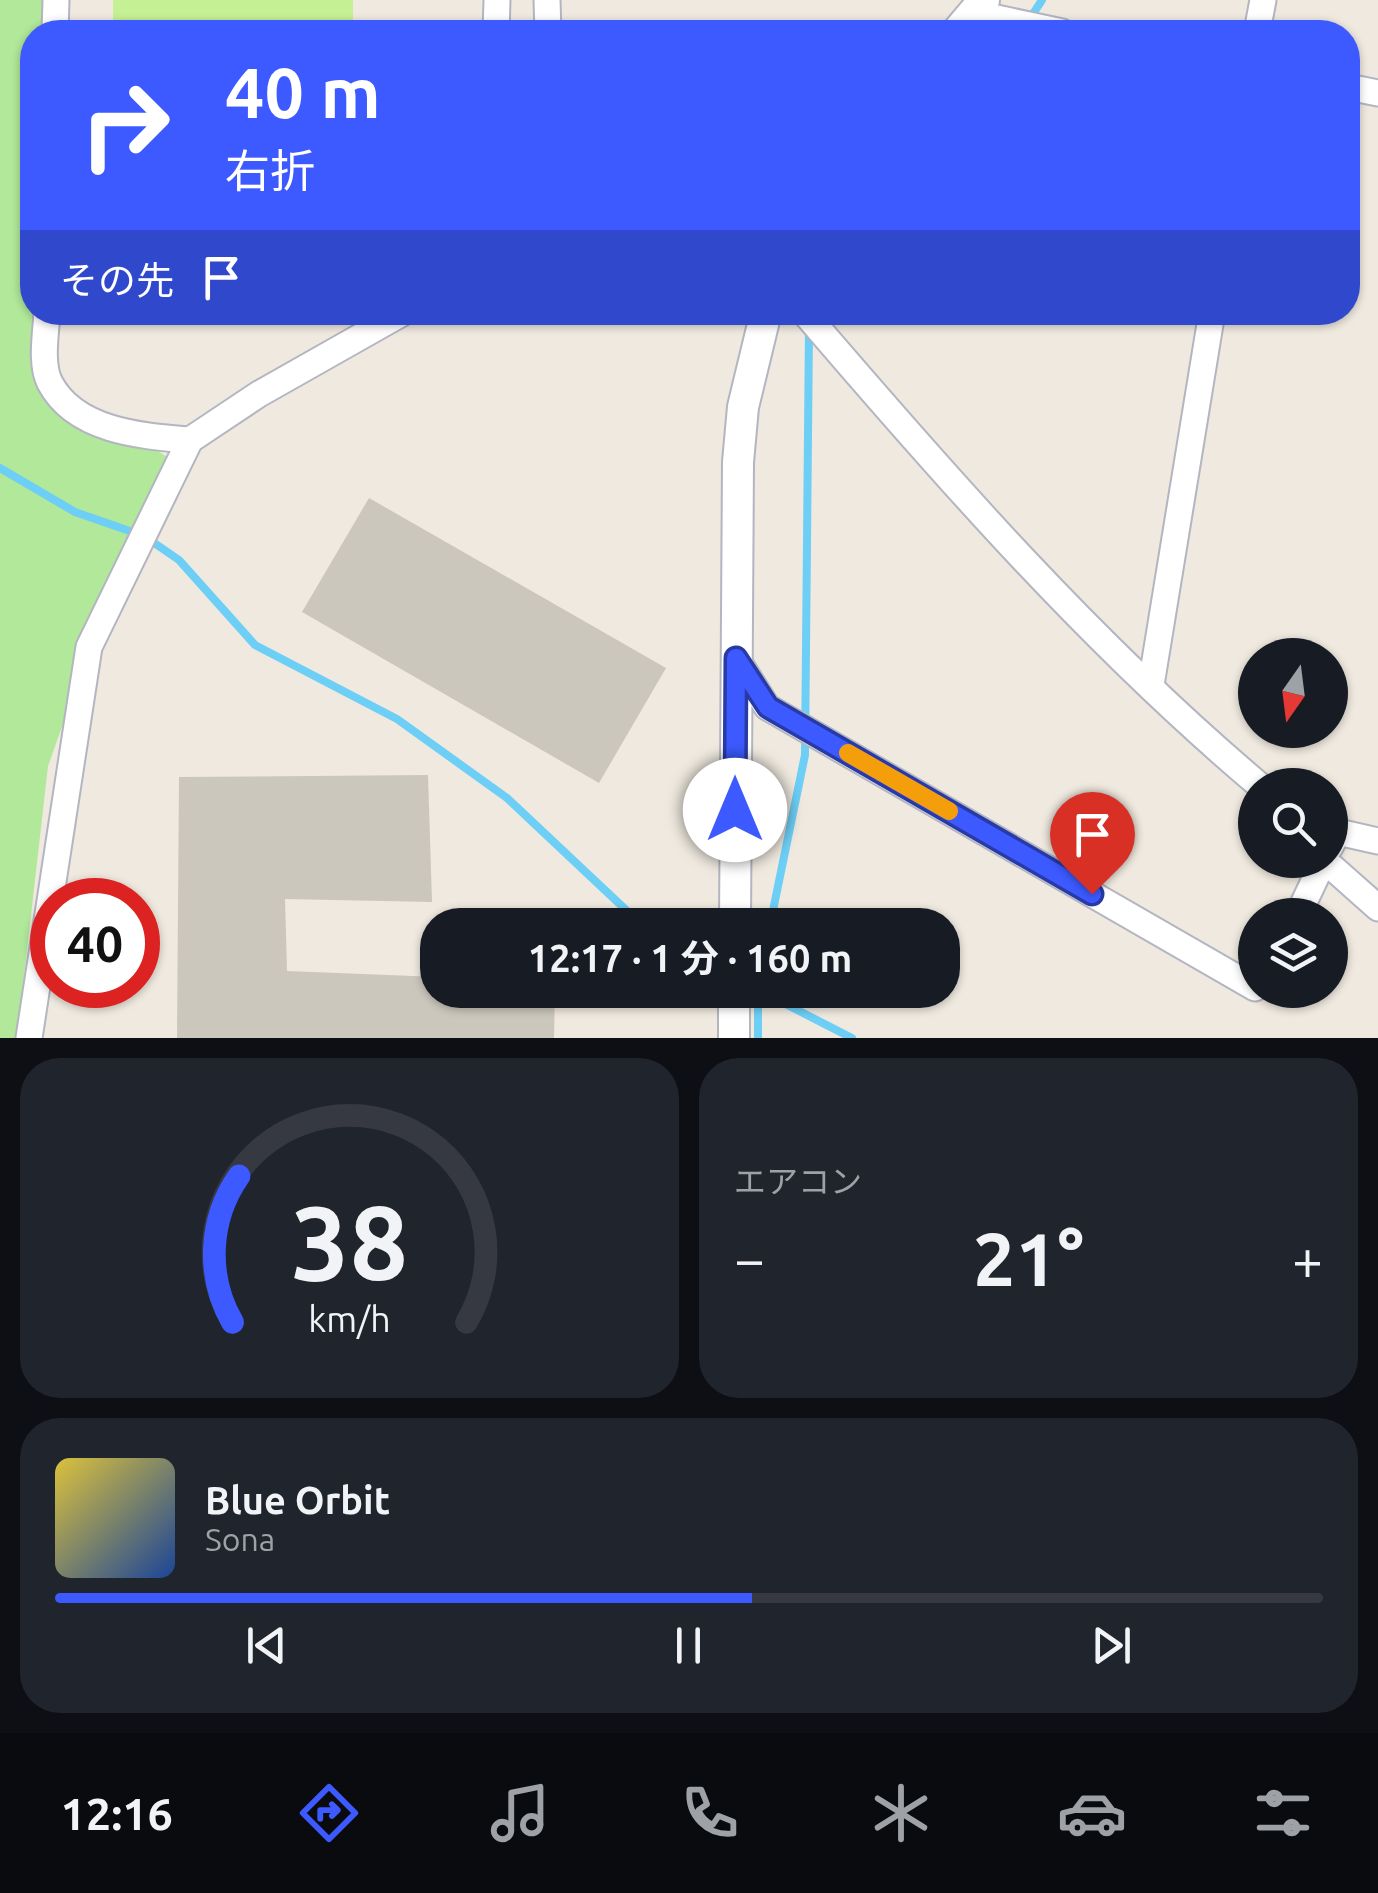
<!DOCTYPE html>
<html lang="ja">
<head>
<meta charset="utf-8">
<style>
  body { margin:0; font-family:Ubuntu,"Noto Sans JP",sans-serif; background:#20242c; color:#f1f3f6; height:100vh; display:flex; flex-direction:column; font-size:38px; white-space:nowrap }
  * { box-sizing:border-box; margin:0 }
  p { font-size:32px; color:#9ea1a6 }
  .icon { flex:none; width:55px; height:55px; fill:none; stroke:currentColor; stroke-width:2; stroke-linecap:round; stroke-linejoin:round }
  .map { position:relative; height:1038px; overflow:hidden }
  .side { display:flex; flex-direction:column; gap:20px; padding:20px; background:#0d0f14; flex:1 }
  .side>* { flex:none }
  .hud { position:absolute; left:20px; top:20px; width:1340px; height:305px; border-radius:40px; box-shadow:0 2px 8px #0004; background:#3c5aff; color:#fff; overflow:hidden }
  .needle { width:65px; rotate:194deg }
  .fabs { position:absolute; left:1238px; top:638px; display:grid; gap:20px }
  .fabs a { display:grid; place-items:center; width:110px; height:110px; border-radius:50%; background:#171b24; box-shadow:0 2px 8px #0004; font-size:50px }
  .speed { position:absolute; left:30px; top:878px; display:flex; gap:20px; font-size:50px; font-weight:700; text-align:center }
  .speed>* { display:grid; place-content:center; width:130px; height:130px; border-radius:50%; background:#171b24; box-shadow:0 2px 8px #0004; line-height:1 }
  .speed .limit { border:15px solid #d22; background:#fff; color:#111 }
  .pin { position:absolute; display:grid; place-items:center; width:85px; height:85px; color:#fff; margin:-102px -42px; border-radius:50% 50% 50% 0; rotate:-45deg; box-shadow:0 0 10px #0007 }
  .pin .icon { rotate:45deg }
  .me { position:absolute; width:110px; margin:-55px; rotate:0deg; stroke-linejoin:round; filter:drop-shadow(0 0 8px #0008) }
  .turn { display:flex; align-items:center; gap:35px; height:210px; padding:0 40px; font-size:45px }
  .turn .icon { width:130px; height:130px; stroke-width:2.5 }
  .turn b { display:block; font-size:70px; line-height:85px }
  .then { display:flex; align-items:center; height:95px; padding:0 40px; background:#0003; gap:20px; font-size:38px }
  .big { font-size:75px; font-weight:700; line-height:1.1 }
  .side .tile { flex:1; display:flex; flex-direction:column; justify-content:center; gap:15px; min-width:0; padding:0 35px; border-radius:40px; background:#20242c }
  .side .dial { align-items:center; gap:0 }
  .dial svg { height:260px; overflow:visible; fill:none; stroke:#363941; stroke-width:7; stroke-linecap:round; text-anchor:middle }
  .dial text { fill:#f1f3f6; stroke:none }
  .song { display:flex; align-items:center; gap:30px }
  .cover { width:120px; height:120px; border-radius:15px; background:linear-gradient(135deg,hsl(50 70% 55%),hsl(220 70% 35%)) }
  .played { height:10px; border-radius:5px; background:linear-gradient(90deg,#3c5aff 55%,#363941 55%) }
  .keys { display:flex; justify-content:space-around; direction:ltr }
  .heat { display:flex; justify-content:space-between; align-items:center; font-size:55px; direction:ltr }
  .side .tiles { flex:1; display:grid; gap:20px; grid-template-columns:1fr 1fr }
  .tile:last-child { grid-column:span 2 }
  .trip { position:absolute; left:420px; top:908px; width:540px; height:100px; border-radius:40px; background:#171b24; box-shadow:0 2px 8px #0004; font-weight:700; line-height:100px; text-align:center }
  .menu { display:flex; height:160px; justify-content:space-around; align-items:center; background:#090b0e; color:#9ea1a6 }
  .menu .icon { width:70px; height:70px }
  .menu .current { color:#3c5aff }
  .menu b { font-size:45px; color:#f1f3f6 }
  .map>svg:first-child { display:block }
  .green { fill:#b1e899 }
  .pitch { fill:#c6f094 }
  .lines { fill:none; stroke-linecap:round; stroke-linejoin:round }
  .stream { stroke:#6dcef6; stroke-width:8 }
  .building { fill:#cbc7bd }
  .minor-casing { stroke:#b3b5c1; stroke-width:29 }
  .tertiary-casing { stroke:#b3b5c1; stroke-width:34 }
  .minor { stroke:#fff; stroke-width:25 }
  .tertiary { stroke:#fff; stroke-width:30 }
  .route-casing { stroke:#273aa6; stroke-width:25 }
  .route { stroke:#3c5aff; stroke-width:18 }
  .slow { stroke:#f59e0b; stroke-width:18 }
</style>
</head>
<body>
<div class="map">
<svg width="1378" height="1038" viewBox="0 0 1378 1038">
  <rect width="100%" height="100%" fill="#efe9df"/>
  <!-- green -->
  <path class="green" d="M0 0H59L58 32H32V312L51 313 50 382 178 464 103 612 48 766 17 1038H0Z"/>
  <!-- pitch -->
  <rect class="pitch" x="113" y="0" width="240" height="32"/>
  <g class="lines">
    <!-- stream -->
    <g class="stream">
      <path d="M1029 20 1042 0"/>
      <path d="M0 468 75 512 144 536 179 560 255 645 397 719 507 798 642 925"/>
      <path d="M770 925 805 755 809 328"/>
      <path d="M758 990 852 1038"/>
      <path d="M758 1038V990"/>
    </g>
  </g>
  <!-- building -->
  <g class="building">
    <path d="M369 498 666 668 599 783 302 612Z"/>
    <path d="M428 775 432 902 285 899 287 971 438 977V990H555L554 1038H177L179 777Z"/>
  </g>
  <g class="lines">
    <defs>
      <g id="minor">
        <path d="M547 0 548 32"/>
        <path d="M973 13 1062 32"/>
        <path d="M55 32 56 0"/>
        <path d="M496 32 497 0"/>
        <path d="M1257 32 1263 0"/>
        <path d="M1348 87 1378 93"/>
        <path d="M47 312C46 333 40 364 50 383 76 432 143 436 190 440L259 394 404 312"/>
        <path d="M804 312C947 479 1092 644 1259 785"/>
        <path d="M736 658 767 707 1255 988"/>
        <path d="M1151 685 1212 312"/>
        <path d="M1330 847 1338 832 1378 841"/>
        <path d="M1324 860 1378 908"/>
        <path d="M1298 915 1324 860"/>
        <path d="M29 1038 89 647 190 440"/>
      </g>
      <g id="tertiary">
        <path d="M957 32 984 0"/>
        <path d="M735 925 738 462 743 407 766 312"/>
        <path d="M734 1038V990"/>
      </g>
    </defs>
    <!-- minor casing -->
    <use href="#minor" class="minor-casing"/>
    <!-- tertiary casing -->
    <use href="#tertiary" class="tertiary-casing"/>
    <!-- minor -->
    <use href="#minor" class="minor"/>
    <!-- tertiary -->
    <use href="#tertiary" class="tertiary"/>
  </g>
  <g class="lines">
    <defs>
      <path id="route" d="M735 810 736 658 768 707 1092 894"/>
    </defs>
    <!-- route casing -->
    <use href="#route" class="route-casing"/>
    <!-- route -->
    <use href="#route" class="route"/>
    <!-- slow -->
    <path class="slow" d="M848 753 949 811"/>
  </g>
</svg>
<div class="fabs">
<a><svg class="needle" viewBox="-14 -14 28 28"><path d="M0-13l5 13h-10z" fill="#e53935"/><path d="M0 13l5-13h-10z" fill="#9ea1a6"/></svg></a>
<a><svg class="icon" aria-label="search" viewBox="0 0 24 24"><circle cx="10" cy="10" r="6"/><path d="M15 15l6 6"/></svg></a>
<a><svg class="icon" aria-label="layers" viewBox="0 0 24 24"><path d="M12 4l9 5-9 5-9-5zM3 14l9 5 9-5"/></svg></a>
</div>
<div class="speed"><div class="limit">40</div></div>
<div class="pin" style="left:1092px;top:894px;background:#d93025"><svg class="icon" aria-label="arrive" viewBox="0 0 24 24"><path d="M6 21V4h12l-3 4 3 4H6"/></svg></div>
<svg class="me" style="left:735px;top:810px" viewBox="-20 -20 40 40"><circle r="19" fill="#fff"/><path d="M0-13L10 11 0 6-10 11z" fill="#3c5aff"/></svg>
<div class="trip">12:17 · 1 分 · 160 m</div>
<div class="hud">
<div class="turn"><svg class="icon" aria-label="right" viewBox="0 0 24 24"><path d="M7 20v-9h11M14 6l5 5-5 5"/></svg><div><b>40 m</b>右折</div></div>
<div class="then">その先<svg class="icon" aria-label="arrive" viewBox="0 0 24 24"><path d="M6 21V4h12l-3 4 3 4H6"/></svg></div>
</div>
</div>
<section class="side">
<div class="tiles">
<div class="tile dial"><svg viewBox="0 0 100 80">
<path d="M14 69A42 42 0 1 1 86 69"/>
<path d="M14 69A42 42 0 0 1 16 24" stroke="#3c5aff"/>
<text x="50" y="56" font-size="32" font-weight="700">38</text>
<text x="50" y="72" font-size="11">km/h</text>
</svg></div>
<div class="tile"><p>エアコン</p>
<div class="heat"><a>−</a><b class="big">21°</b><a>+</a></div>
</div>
<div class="tile">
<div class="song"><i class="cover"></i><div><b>Blue Orbit</b><p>Sona</p></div></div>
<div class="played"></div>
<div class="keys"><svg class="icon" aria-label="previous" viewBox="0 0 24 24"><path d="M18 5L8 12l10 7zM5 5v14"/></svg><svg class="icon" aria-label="pause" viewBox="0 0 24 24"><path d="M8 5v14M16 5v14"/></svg><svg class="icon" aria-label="next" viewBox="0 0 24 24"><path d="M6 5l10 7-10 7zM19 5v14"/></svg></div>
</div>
</div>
</section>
<nav class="menu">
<b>12:16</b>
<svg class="icon current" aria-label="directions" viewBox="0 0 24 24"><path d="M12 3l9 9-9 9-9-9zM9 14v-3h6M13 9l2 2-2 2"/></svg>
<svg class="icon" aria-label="music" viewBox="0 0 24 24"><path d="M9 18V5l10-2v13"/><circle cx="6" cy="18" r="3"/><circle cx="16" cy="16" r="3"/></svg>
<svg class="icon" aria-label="phone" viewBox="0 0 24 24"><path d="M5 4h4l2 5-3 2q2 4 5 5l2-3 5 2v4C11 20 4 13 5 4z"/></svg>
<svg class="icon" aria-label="climate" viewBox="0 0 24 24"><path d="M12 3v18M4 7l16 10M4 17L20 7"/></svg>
<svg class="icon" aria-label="car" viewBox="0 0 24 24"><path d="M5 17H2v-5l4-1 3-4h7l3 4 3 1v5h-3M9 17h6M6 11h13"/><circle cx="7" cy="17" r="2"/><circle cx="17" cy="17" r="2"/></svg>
<svg class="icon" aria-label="filters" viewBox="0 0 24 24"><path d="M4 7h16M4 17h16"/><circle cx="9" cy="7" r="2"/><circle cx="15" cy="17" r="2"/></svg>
</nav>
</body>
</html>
